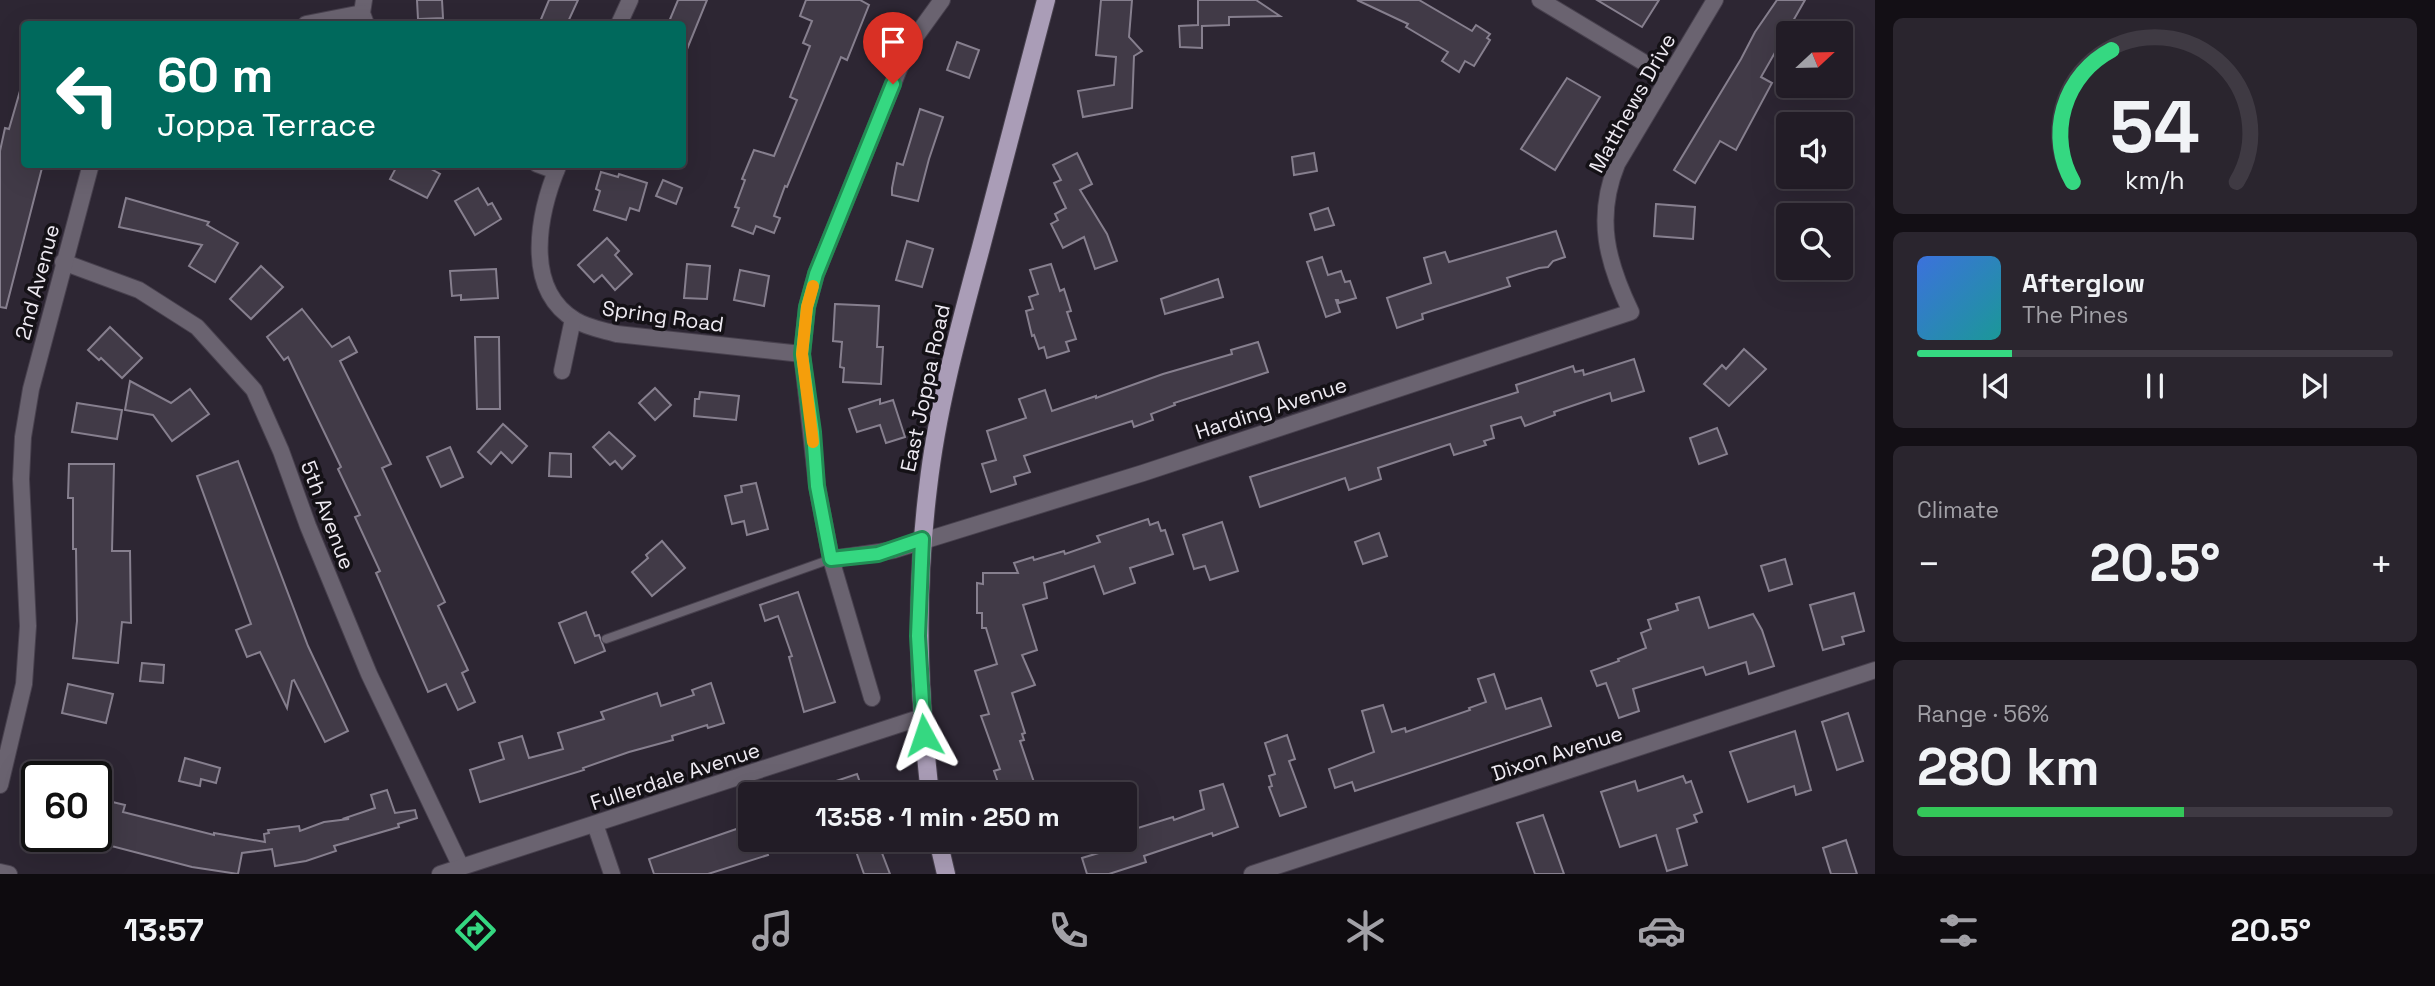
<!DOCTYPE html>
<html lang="en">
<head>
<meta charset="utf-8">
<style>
  body { margin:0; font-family:"Space Grotesk",sans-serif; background:#2a252e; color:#f1f3f6; height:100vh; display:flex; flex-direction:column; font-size:26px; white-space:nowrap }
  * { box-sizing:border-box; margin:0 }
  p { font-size:23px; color:#a2a1a7 }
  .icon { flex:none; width:38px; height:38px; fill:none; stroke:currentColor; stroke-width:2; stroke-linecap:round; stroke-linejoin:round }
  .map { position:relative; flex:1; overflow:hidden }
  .panel { display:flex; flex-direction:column; gap:18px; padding:18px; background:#130f15; width:560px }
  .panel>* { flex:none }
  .top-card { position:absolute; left:21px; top:21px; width:665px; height:147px; border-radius:7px; box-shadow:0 7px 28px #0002,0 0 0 2px #3f3a43; background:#00695c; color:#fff; overflow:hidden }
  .needle { width:46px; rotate:68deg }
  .fabs { position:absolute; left:1776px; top:21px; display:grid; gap:14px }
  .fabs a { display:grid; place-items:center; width:77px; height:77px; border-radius:7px; background:#221c26; box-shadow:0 7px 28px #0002,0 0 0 2px #3f3a43; font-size:35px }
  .speed { position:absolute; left:21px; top:761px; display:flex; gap:14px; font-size:35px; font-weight:700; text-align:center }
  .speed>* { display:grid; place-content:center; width:91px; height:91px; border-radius:50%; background:#221c26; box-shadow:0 7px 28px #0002,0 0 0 2px #3f3a43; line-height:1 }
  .speed .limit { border:4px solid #111; border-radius:10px; background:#fff; color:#111 }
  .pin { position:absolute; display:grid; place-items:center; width:60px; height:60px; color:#fff; margin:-72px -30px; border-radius:50% 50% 50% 0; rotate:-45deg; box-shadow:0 0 7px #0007 }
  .pin .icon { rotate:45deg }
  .me { position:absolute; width:77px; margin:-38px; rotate:355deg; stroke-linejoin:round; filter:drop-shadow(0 0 5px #0008) }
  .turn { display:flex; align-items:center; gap:24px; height:147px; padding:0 21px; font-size:32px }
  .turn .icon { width:91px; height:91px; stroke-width:2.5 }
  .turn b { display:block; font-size:49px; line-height:60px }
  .big { font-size:52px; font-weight:700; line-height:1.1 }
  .panel .card { flex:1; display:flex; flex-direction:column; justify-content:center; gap:10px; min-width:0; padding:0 24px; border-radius:10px; background:#2a252e }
  .panel .dial { align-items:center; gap:0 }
  .dial svg { height:182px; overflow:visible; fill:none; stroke:#3f3a43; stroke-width:7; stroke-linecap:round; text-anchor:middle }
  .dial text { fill:#f1f3f6; stroke:none }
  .song { display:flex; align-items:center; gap:21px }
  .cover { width:84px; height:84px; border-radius:10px; background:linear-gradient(135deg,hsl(220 70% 55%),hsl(180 70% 35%)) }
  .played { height:7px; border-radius:4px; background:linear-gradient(90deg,#35d881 20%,#3f3a43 20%) }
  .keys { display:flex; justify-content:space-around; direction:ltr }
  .heat { display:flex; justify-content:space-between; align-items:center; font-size:38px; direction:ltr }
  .charge { height:10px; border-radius:5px; background:linear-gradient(90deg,#34c759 56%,#3f3a43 0) }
  .trip { position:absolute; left:738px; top:782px; width:399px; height:70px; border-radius:7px; background:#221c26; box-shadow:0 7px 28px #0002,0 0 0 2px #3f3a43; font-weight:700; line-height:70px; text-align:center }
  .menu { display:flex; height:112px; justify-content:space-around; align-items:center; background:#0e0b0f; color:#a2a1a7 }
  .menu .icon { width:49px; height:49px }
  .menu .active { color:#35d881 }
  .menu b { font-size:32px; color:#f1f3f6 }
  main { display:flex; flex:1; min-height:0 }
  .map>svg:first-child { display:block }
  .building { fill:#413a47; stroke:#867f8e; stroke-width:2 }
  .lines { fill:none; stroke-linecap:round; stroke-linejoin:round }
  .lane-casing { stroke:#48414e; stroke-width:10 }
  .street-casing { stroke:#48414e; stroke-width:18 }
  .primary-casing { stroke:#48414e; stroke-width:20 }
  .lane { stroke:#6a6370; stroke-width:8 }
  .street { stroke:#6a6370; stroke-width:16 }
  .primary { stroke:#aa9db7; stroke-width:18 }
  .route-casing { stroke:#228c54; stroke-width:18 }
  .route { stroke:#35d881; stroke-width:12 }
  .slow { stroke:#f59e0b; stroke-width:12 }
  .labels { text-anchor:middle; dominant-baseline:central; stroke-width:7; stroke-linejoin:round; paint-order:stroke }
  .street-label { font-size:21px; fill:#eeeaf2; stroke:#141116 }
</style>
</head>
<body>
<main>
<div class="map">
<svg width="1875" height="874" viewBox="0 0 1875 874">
  <rect width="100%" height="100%" fill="#2d2633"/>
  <!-- building -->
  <g class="building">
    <path d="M417 0H442L443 18 418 19Z"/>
    <path d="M549 0H578L567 24H539Z"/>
    <path d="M678 0H707L683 59 682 24H668Z"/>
    <path d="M806 0H860L869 5 847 60 841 57 787 187 785 186 774 216 780 218 774 233 756 226 753 234 732 226 739 208 735 207 745 180 742 179 754 150 774 156 797 100 790 97 810 46 803 43 812 21 800 16Z"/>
    <path d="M1101 0H1132L1129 37 1142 51 1134 56 1132 108 1083 117 1078 91 1114 85 1116 57 1096 55Z"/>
    <path d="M1198 0H1256L1280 16 1229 17V25L1202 26V48L1180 47 1179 26 1198 25Z"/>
    <path d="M1357 0H1419L1472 31 1476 25 1490 34 1487 38 1490 40 1474 66 1465 61 1459 72 1442 61 1448 52 1406 27 1408 24Z"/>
    <path d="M1597 0H1659L1642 27Z"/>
    <path d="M1777 0H1805L1761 77 1772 83 1736 150 1720 141 1695 183 1674 170 1741 59 1755 32Z"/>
    <path d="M957 42 979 50 969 78 947 70Z"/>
    <path d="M1567 78 1600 97 1555 170 1521 149Z"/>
    <path d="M20 91 24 92V164H43L6 308 0 307V151L5 128 9 129Z"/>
    <path d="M920 109 943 117 929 159 918 201 892 195V188L897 163 903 165Z"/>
    <path d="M1077 153 1092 184 1080 190 1107 234 1117 261 1095 269 1084 237 1063 248 1051 224 1058 220 1055 214 1066 208 1054 183 1061 180 1053 165Z"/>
    <path d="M1314 153 1317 171 1294 175 1292 157Z"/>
    <path d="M398 164H422L440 174 427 198 390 179Z"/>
    <path d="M601 172 618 177 619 174 647 183 639 211 630 208 626 220 594 210 600 191 596 189Z"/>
    <path d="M663 180 682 188 676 204 656 196Z"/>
    <path d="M478 188 488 205 492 203 501 219 475 235 455 201Z"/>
    <path d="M126 198 209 222 207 225 238 243 215 282 189 266 202 245 119 227Z"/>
    <path d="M1656 204 1695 207 1693 239 1654 236Z"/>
    <path d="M1328 208 1334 225 1315 230 1310 214Z"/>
    <path d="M1556 231 1565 257 1553 261 1548 267 1539 268 1507 278 1510 286 1422 314 1423 319 1397 328 1387 298 1431 283 1424 258 1445 252 1449 262Z"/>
    <path d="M607 238 619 251 615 255 632 274 615 290 602 275 594 282 578 265Z"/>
    <path d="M907 241 933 249 922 287 896 280Z"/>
    <path d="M1322 257 1328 275 1341 271 1345 282 1350 281 1356 298 1339 303 1338 300H1336L1340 312 1326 317 1307 262Z"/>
    <path d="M687 264 710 266 707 299 684 298Z"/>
    <path d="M1051 264 1060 291 1064 289 1071 311 1067 312 1076 339 1066 342 1069 351 1047 358 1044 347 1039 349 1034 335 1032 336 1026 311 1033 309 1029 297 1038 294 1030 270Z"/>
    <path d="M261 266 283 287 251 319 230 299Z"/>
    <path d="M496 269 498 298 461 300V295L452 296 450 271Z"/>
    <path d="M740 270 769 276 764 306 734 300Z"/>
    <path d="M1218 279 1223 297 1165 314 1161 299Z"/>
    <path d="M835 304 879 306 877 347H883L881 384 843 382 844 368 840 367 842 342 833 341Z"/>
    <path d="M302 309 332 347 349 337 357 352 340 361 391 464 382 468 445 602 438 606 468 670 462 673 475 702 458 710 446 684 428 692 376 573 380 571 355 517 360 515 338 469 341 467 288 357 284 360 267 337Z"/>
    <path d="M110 327 142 358 122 378 101 358 99 360 88 350Z"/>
    <path d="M475 337H499L500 409H477Z"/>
    <path d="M1258 342 1268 372 1174 403 1175 405 1151 414 1153 420 1134 427 1132 421 1024 456 1030 472 1014 477 1016 484 991 492 982 464 996 460 987 431 1026 418 1019 399 1045 390 1052 411 1096 396V398L1163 374 1232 354 1231 350Z"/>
    <path d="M1744 349 1766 369 1729 406 1704 384 1722 365 1726 369Z"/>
    <path d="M1634 359 1644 391 1612 401 1610 393 1554 412 1555 415 1525 426 1521 417 1491 426 1494 438 1484 441 1486 445 1454 455 1450 444 1378 468 1381 479 1349 490 1345 478 1260 507 1250 477 1518 392 1516 385 1573 366 1575 372 1583 370 1584 375Z"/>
    <path d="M130 381 171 403 190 389 209 414 172 441 153 415 125 410Z"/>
    <path d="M655 388 671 405 655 420 639 403Z"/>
    <path d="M700 392 739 396 736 420 694 416 695 399H699Z"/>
    <path d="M880 399V404L893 400 905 437 886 443 880 425 857 432 849 409Z"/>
    <path d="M77 403 122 410 117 439 72 432Z"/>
    <path d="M503 424 527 446 512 463 501 452 491 464 478 452Z"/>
    <path d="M1717 428 1727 454 1699 464 1690 438Z"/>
    <path d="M609 432 635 456 622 469 615 461 610 465 593 447Z"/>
    <path d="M450 447 463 477 441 487 427 457Z"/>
    <path d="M550 453 571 454V477L549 476Z"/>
    <path d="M238 461 308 646 348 731 325 742 294 680 292 681 287 708 260 652 247 657 236 630 251 624 197 476Z"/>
    <path d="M69 464H114L112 551H130L131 623 122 622 118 663 73 658 77 621 76 549H73V498H68Z"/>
    <path d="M756 483 768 529 747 535 744 521 732 524 725 496 742 492 741 486Z"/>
    <path d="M1148 519 1150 525 1158 522 1161 531 1165 530 1173 554 1130 568 1135 583 1104 594 1094 566 1044 583 1047 598 1023 605 1037 650 1022 655 1035 685 1012 693 1025 733 1022 734 1024 740 1020 741 1038 794H1002L994 771 1000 769 981 716 989 714 975 671 997 664 986 628H982V613H977V583L983 584V573H1018L1014 563 1033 557 1034 560 1064 551 1065 554 1100 542 1097 536Z"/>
    <path d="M1222 522 1238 571 1210 580 1205 566 1194 569 1183 535Z"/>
    <path d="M1379 533 1387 556 1363 564 1355 542Z"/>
    <path d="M662 541 685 568 652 596 632 572 648 558 646 555Z"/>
    <path d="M1785 559 1792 584 1769 591 1761 566Z"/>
    <path d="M798 592 835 702 804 712 789 657 792 656 778 616 765 621 760 605Z"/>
    <path d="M1854 593 1864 631 1842 637 1844 644 1823 650 1810 605Z"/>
    <path d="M1699 597 1709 628 1753 614 1762 630 1774 666 1749 674 1746 662 1706 675 1703 667 1633 689 1639 711 1619 718 1606 683 1597 686 1591 671 1619 661 1618 659 1646 648 1641 633 1651 629 1648 620 1678 610 1676 604Z"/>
    <path d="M586 612 595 636 599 635 605 651 575 663 559 623Z"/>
    <path d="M142 663 164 665 163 683 140 681Z"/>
    <path d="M1494 674 1506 709 1541 698 1551 726 1355 791 1352 782 1335 788 1329 769 1374 752 1362 711 1383 705 1392 732 1405 728 1406 732 1470 710 1469 708 1486 702 1478 679Z"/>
    <path d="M711 683 724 723 708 728 707 725 672 736 673 740 629 752 583 768 584 770 480 802 470 770 504 759 499 743 522 736 529 758 563 749 558 733 604 719 601 712 657 693 661 706 694 695 692 690Z"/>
    <path d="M68 684 113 694 106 723 62 713Z"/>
    <path d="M1848 713 1863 761 1837 770 1822 722Z"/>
    <path d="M1795 731 1811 790 1796 795 1794 786 1748 802 1730 752Z"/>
    <path d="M1287 735 1295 759 1289 761 1306 807 1280 816 1269 787 1272 786 1269 776 1275 774 1265 743Z"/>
    <path d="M185 758 220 768 216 783 201 779 200 786 179 781Z"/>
    <path d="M857 774 864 794H806V791Z"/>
    <path d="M1683 776 1686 783 1691 781 1702 812 1694 815 1697 822 1677 829 1687 865 1667 871 1656 835 1620 847 1601 792 1635 781 1638 791Z"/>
    <path d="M1223 784 1238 827 1213 836 1212 833 1144 856 1146 862 1109 874H1087L1082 858 1112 849 1109 840H1125V832L1173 817 1174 820 1204 809 1200 791Z"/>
    <path d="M387 790 395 813 415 810 417 818 398 824 399 827 334 846 336 851 306 861 275 866 272 849 242 853 238 874 192 867 96 842V798L125 805 123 812 214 835V833L265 842 264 834 269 833 268 830 299 826 300 831 324 822 349 819 345 818 375 808 371 795Z"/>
    <path d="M1543 815 1564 874H1535L1517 823Z"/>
    <path d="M751 824V840H763L768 855 708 874H654L649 859Z"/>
    <path d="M852 840H877L890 874H864Z"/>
    <path d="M1846 840 1857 874H1831L1823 848Z"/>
  </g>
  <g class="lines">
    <defs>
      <path id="lane" d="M606 639 831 559"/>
      <g id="street">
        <path d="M364 0 362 13 366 24"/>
        <path d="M1540 0 1668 77"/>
        <path d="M306 24 362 13"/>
        <path d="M619 24 630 0"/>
        <path d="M537 164 556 171"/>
        <path d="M559 164C539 211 522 288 575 320 588 328 603 330 617 334L802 354"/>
        <path d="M63 262 139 290 197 327 254 390 281 451 308 526 369 674 461 867"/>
        <path d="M562 371 573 319"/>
        <path d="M831 559 894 550 1143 473 1631 312C1607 262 1595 218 1617 164L1715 0"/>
        <path d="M872 698 831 559 817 486 802 354 807 307 816 274 901 64 916 36 942 0"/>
        <path d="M0 785 24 684 28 626 21 479 23 437 31 389 91 164"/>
        <path d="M595 824 612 874"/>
        <path d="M0 872 9 874"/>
        <path d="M440 874 922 717"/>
        <path d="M1252 874 1875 670"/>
      </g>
      <g id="primary">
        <path d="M930 794C918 689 915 594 928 488 937 408 959 329 980 251 1002 167 1024 84 1046 0"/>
        <path d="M938 840 946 874"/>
      </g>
    </defs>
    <!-- lane casing -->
    <use href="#lane" class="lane-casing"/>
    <!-- street casing -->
    <use href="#street" class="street-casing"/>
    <!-- primary casing -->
    <use href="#primary" class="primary-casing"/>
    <!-- lane -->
    <use href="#lane" class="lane"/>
    <!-- street -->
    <use href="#street" class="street"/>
    <!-- primary -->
    <use href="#primary" class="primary"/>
  </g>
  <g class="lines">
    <defs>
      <path id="route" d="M893 84 816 274 807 307 802 354 813 432 817 486 831 559 878 554 922 539 918 636 924 735"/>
    </defs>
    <!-- route casing -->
    <use href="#route" class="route-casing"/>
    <!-- route -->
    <use href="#route" class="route"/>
    <!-- slow -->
    <path class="slow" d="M813 286 807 307 802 354 813 442"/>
  </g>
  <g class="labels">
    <!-- street labels -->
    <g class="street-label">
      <text transform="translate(1632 103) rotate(-61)">Matthews Drive</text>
      <text transform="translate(37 282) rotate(-75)">2nd Avenue</text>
      <text transform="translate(663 316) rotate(8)">Spring Road</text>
      <text transform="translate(925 388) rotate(-78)">East Joppa Road</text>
      <text transform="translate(1271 408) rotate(-18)">Harding Avenue</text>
      <text transform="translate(328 515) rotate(69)">5th Avenue</text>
      <text transform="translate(1557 753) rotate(-18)">Dixon Avenue</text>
      <text transform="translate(675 776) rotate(-18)">Fullerdale Avenue</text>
    </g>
  </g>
</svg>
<div class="fabs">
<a><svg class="needle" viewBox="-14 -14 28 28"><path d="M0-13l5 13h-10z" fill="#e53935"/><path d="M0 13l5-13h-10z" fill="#a2a1a7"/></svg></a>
<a><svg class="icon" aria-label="sound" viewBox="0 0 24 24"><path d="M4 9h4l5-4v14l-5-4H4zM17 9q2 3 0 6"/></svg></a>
<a><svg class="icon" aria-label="search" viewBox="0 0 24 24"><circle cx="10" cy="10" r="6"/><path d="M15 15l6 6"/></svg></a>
</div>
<div class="speed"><div class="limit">60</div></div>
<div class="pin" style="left:893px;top:84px;background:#d93025"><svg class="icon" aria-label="arrive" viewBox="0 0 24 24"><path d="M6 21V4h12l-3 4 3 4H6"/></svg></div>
<svg class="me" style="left:924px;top:735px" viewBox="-20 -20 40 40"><path d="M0-17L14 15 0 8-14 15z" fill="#35d881" stroke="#fff" stroke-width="4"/></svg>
<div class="trip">13:58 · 1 min · 250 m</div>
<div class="top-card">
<div class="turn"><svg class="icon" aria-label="left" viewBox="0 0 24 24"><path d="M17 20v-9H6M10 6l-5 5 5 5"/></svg><div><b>60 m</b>Joppa Terrace</div></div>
</div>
</div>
<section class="panel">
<div class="card dial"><svg viewBox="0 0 100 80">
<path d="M14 69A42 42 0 1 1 86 69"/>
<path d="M14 69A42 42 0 0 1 31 11" stroke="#35d881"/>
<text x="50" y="56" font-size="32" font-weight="700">54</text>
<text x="50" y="72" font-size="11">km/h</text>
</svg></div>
<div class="card">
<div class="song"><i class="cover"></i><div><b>Afterglow</b><p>The Pines</p></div></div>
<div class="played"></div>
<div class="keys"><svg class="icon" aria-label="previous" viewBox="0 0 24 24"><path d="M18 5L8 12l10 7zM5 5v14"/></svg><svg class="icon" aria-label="pause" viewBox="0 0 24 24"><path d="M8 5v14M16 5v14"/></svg><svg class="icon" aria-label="next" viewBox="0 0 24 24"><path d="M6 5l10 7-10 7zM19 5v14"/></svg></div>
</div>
<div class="card"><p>Climate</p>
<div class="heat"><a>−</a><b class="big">20.5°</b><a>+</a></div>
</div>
<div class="card"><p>Range · 56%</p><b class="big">280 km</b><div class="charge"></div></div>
</section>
</main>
<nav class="menu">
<b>13:57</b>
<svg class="icon active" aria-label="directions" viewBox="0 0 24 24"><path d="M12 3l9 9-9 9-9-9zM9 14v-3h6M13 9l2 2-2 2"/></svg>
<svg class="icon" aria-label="music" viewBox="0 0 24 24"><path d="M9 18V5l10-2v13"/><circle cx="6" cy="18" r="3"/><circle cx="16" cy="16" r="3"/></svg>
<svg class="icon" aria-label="phone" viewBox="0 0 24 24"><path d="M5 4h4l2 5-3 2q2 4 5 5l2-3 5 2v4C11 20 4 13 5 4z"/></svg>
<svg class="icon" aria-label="climate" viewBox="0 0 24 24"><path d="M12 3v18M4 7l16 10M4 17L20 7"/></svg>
<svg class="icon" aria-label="car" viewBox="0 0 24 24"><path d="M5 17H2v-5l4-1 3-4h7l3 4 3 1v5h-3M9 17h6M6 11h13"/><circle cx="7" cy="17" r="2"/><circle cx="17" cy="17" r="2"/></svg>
<svg class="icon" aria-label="filters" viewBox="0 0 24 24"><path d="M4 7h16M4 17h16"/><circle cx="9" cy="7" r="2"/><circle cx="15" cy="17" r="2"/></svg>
<b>20.5°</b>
</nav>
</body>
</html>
